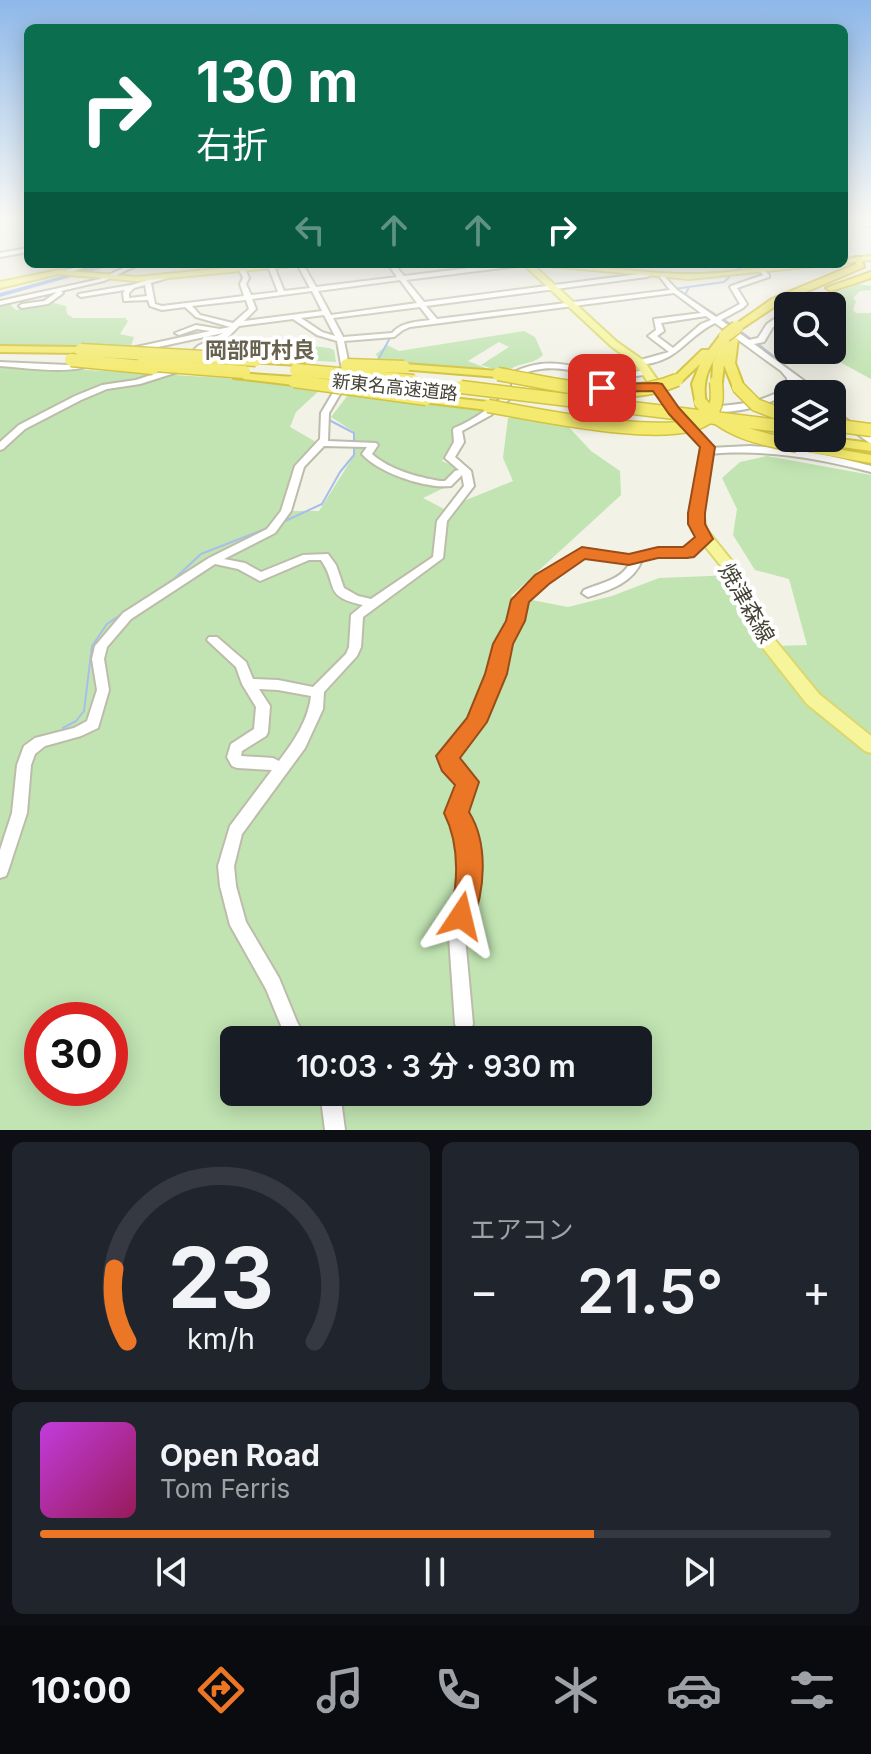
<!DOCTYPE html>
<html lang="ja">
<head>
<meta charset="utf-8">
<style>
  body { margin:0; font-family:Inter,"Noto Sans JP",sans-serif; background:#20242c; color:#f1f3f6; height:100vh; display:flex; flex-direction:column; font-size:30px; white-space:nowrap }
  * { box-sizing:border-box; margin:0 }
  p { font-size:26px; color:#9ea1a6 }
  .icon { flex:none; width:44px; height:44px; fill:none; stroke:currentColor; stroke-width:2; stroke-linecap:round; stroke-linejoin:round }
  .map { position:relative; height:1130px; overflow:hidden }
  .sheet { display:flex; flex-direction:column; gap:12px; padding:12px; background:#0d0f14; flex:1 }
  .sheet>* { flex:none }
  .top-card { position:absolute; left:24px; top:24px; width:824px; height:244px; border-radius:12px; box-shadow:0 4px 20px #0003; background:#0b6e4f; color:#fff; overflow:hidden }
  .tools { position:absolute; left:774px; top:292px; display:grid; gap:16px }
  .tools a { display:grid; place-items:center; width:72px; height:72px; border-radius:12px; background:#171b24; box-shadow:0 4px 20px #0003; font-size:40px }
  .speed { position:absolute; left:24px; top:1002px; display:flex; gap:16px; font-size:40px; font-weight:700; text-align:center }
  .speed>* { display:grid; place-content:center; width:104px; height:104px; border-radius:50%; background:#171b24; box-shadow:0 4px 20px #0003; line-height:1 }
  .speed .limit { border:12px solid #d22; background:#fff; color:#111 }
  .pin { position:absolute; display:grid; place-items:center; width:68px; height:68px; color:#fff; margin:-34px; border-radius:16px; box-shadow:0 4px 12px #0006 }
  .me { position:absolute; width:88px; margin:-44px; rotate:10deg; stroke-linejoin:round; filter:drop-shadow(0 0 6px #0008) }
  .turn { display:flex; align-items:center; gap:28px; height:168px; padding:0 40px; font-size:36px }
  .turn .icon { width:104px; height:104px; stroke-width:2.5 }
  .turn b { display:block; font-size:56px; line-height:68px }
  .lanes { display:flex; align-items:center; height:76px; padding:0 40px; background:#0003; justify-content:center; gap:40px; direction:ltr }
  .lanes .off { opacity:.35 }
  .big { font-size:60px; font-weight:600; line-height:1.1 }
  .sheet .tile { flex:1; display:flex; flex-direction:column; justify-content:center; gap:12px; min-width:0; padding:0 28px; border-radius:12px; background:#20242c }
  .sheet .dial { align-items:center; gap:0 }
  .dial svg { height:208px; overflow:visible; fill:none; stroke:#363941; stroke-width:7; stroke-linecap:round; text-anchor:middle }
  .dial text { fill:#f1f3f6; stroke:none }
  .song { display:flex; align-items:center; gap:24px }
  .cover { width:96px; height:96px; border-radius:12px; background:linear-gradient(135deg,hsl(290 70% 55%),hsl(330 70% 35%)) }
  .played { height:8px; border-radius:4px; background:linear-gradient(90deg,#eb7625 70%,#363941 70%) }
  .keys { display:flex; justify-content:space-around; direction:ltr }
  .heat { display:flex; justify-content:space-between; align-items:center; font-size:44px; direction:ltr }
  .sheet .tiles { flex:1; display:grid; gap:12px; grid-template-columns:1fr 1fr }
  .tile:last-child { grid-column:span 2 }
  .trip { position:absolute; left:220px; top:1026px; width:432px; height:80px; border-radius:12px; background:#171b24; box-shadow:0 4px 20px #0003; font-weight:600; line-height:80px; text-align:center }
  .tab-bar { display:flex; height:128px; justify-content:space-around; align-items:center; background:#090b0e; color:#9ea1a6 }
  .tab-bar .icon { width:56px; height:56px }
  .tab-bar .active { color:#eb7625 }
  .tab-bar b { font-size:36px; color:#f1f3f6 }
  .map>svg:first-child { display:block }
  .green { fill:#c1e4b2; fill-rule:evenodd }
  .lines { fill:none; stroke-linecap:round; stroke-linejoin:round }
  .stream { stroke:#a7beeb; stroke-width:2 }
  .river { fill:#a7beeb; fill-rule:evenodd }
  .minor-casing { stroke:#bdbcaa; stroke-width:4 }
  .major-casing { stroke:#dbd76c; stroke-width:4 }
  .highway-casing { stroke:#d2c341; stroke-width:4 }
  .minor { fill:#fff; fill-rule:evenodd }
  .major { fill:#f7f59b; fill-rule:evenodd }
  .highway { fill:#f4ea70; fill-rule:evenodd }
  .highway-bridge-casing { stroke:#d2c341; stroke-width:15; stroke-linecap:butt }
  .highway-bridge { stroke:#f4ea70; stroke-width:12 }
  .route { fill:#eb7625; stroke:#994d18; stroke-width:2 }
  .labels { text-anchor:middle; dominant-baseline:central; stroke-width:8; stroke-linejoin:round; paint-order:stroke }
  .far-street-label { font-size:18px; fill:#454336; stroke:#fff }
  .far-quarter-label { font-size:22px; font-weight:bold; fill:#67634e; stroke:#fff }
  .street-label { font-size:22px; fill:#454336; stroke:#fff }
</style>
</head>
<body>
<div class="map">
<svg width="871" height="1130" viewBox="0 0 871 1130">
  <rect width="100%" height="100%" fill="#f2f2e7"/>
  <!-- green -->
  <g class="green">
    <path d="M857 284 871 286V290L860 291 853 298 856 301 853 310 856 313H871V379L818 350H832V306H811L826 296Z"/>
    <path d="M50 302 66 306 67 314 73 318H125L128 321 120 334 134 337 130 349 0 346V305L8 303 16 310Z"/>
    <path d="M524 331 535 337 543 355C532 366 517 361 506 373L481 365 509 347 499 342 468 361 496 372 380 363 376 354 387 345 399 351Z"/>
    <path d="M268 341 329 348 334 350 336 362 230 356Z"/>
    <path d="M0 365 225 378 321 389 296 412 290 427 316 442 291 476 280 511H319L353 457 354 432 331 417 348 395 484 411 476 421 456 429 455 444 442 461 458 468 452 484 423 498 444 509 513 481 503 458 508 418 524 415 564 422 591 451 620 471 621 495 511 596 568 607 612 596 659 578 735 575 778 646 807 645 789 579 755 570 733 535 737 509 722 478 740 462 767 456 871 475V1130H0ZM42 1020H110V1088H42ZM234 1040H638V1092H234Z"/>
  </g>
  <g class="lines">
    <!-- stream -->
    <g class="stream">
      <path d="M689 287 685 295 732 325"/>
      <path d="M617 297 724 282 739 268 749 264"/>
      <path d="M394 331 401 325 433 320"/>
      <path d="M740 331 751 339"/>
      <path d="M757 343 798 376"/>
      <path d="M377 362 391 336"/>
      <path d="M790 394 800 388 799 382"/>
      <path d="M781 397 788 395"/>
      <path d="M283 522 322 504 340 472 354 455V433L329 420"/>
      <path d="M63 728 76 721 84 711 92 646 107 624 174 579 201 554 270 527"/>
    </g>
    <!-- river -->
    <path class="river" d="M106 264H117L0 297V293Z"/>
    <defs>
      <g id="minor">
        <path d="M871 221V225L864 226 861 224Z"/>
        <path d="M28 248V252L0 257V253Z"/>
        <path d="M87 264H98L63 274 60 272Z"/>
        <path d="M132 264H140L104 281 61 291 63 293 62 294 48 304 22 308 19 306 22 304 44 301 57 292 0 305V301L100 279Z"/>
        <path d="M271 264 274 266 284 291 310 288 297 264H303L316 287 397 277 388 264H394L404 276 502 264H520L517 266 406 280 424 302 647 273 650 275 647 277 426 306 437 319 670 290 660 277 663 275 677 290 716 317 740 304 730 287 731 286 763 275 759 270 762 268 769 275V277L737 288 747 304 743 308 721 320 749 340 758 338 767 324 788 310V315L773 327 764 342 754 344 822 394H813L795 382 794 389C770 407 733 414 703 412V408L706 407C734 405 764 404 787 386V378L781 371 715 323C683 339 679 363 637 365V361L669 352 648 336 656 330 654 319 701 313 674 293 410 327 403 330 394 337 344 341 350 370 349 379 329 413 328 441 376 443 378 445 372 454C390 470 417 477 440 481H445L455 471 459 470 445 458 454 442 453 430 454 428C476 419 494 405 512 388V373C551 353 577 370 616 374 626 374 637 371 647 370L651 372 647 374C636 376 625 379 615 378 581 375 551 359 519 376L520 382 573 392 589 391 593 393C573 402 542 391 520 387L519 391 491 415 462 431 464 442 455 457 471 471 474 486 447 521 443 558 363 617 361 647 357 656 324 692 323 709 305 748 242 834 234 866 236 886 246 922 279 978 297 1022 307 1040H287L266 989 230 925 220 886 218 866 230 826 272 770 237 768 232 766 227 757 231 744 254 729 256 707 242 684 236 667 207 640 209 637H217L246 662 253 679 278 680 313 687 346 654 349 647 351 615 363 605C322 596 339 586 321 560H309L260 581 238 569 215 564 131 619 107 647 104 659 109 690 98 728 81 736 45 746 35 754 31 765 27 813 8 871 6 876 0 878V850L12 813 17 765 24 746 35 738 74 728 87 721 97 690 92 659 95 646 123 613 209 558 267 529 281 511 295 466 320 439 321 413 341 379 342 370 337 341 317 335 293 319 239 326 225 340 204 350 184 370 140 384 107 389 81 400 25 429 3 449 0 450V442L19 425 75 396 102 385 136 380 178 366 198 346 223 333 130 353 126 351 127 349 210 331 197 329 179 335 175 333 196 325 220 329 230 327 196 317 185 307 162 310 150 306 148 300 124 301 123 293 125 290 81 297 78 295 79 294 131 285 168 274 170 275V277L151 283 155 304 162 306 244 296 240 284 243 278 239 269 242 267 245 269 249 278 246 284 251 295 278 292 268 266ZM400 280 417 303 331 315 318 291ZM145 285 147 296 129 298V293L134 288ZM312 291 322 311 244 321 256 309 252 299ZM246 300 249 309 233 323 200 315 192 306ZM420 307 430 320C416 322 402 322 392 333L343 337 333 318ZM324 315 335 336 322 332 301 318ZM706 316 711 320 701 324 673 348 657 336 664 331 661 323ZM324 446 367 447 362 454C379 473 426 489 451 486L462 475 464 486 437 521 433 557 371 599 358 596 344 588 336 565 328 554 303 555 261 572 245 563 224 559 275 533 291 511 304 467ZM259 689 278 690 311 696C308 721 294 741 279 761L273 758 241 756 242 751 266 736 268 732 270 706Z"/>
        <path d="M0 362 68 365 91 362 95 364C71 375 27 368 0 366Z"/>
        <path d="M832 409 871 437V444L832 416Z"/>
        <path d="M750 446C792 448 831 455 871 466V472C817 458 765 449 709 454L704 451 709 448Z"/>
        <path d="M705 536 710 539 709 541 691 555 658 556 642 560C633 583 610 590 588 597L582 593 584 590C601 583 621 580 630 563L584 557 546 582 526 601 522 621 509 644 502 674 483 722 455 757 456 761 474 782 465 812 475 830 476 843V889L465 937 473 1024 470 1030 464 1033 458 1030 455 1024 449 937 460 889V843L459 831 450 813 459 783 445 768 441 756 470 719 490 674 497 644 510 621 516 597 538 576 578 551 582 550 629 557 658 550H684Z"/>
        <path d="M320 1092H340L345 1130H325Z"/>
      </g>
      <g id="major">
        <path d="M871 256V260L844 263V259Z"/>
        <path d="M267 264H296L292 266 137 281 59 274 0 288V282L59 270 137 277Z"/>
        <path d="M523 264H532L617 342 644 361 678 409 711 445 713 447 703 513 706 529 740 571 756 611 775 640 819 694 871 736V753L865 751 807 704 763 648 742 612 726 572 692 530 691 513 701 447 670 413 636 365 611 346Z"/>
        <path d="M545 264C593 264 640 274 688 274 732 275 775 264 819 264L815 266 689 279 549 266Z"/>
      </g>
      <g id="highway">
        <path d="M855 257H861L864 267 780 303 741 329 732 327 772 299 856 264Z"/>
        <path d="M871 272V278L831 291 826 288Z"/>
        <path d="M725 333 738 339 735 363 744 387 738 391 734 390 724 365 722 382 716 386 712 385 713 362 717 355C707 370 702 384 706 402L700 406 696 405 692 384 700 364 681 382H673L671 380 702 350H709L721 334Z"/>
        <path d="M0 346 81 347 87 350 81 353 0 352Z"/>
        <path d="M256 357 298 359 304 362 298 365 252 362 250 360Z"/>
        <path d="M404 364 498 371 504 374 498 377 400 369V365Z"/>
        <path d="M238 373 294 377 300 381 294 385 234 378V374Z"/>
        <path d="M408 384 442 388 448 392 442 396 404 391 402 388Z"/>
        <path d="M426 395 488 402 494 406 488 410 422 402 420 399Z"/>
        <path d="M832 438 871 443V451L813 443 806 439Z"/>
        <path d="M797 442 871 455V463L792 449 790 446Z"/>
      </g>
    </defs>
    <!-- minor casing -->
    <use href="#minor" class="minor-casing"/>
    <!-- major casing -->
    <use href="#major" class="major-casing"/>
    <!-- highway casing -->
    <use href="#highway" class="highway-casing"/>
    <!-- minor -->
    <use href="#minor" class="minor"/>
    <!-- major -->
    <use href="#major" class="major"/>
    <!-- highway -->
    <use href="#highway" class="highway"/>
    <defs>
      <g id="highway-bridge">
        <path d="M725 336 737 327"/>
        <path d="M81 350 256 360"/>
        <path d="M71 360 153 368"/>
        <path d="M142 364 244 372"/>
        <path d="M347 365 404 367"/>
        <path d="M296 370 414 381"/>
        <path d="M498 374C557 384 620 404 677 380"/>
        <path d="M294 381 426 399"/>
        <path d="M461 387 788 427"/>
        <path d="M738 387 756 405 788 417"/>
        <path d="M700 402C725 432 760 439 797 446"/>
        <path d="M488 406C529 413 679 446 708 417 719 406 717 395 716 382"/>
        <path d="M832 425 871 430"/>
      </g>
    </defs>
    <!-- highway-bridge casing -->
    <use href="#highway-bridge" class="highway-bridge-casing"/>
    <!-- highway-bridge -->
    <use href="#highway-bridge" class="highway-bridge"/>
  </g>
  <!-- sky -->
  <linearGradient id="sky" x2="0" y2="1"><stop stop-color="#8eb8e9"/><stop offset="0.58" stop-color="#f9f9f4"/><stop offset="1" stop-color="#f9f9f4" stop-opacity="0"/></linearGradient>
  <rect width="871" height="377" fill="url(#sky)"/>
  <!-- route -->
  <path class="route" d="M657 383 662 384 679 408 715 447 705 513V524L713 539 694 557 687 558H658L629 565 585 559 549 584 529 602 525 621 513 644 507 674 487 722 460 758 479 782 469 812C489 844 485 892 471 925L461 929 452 925C446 912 453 902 455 888 458 861 456 837 444 813L455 785 442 771 436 756 467 718 485 674 493 644 506 621 511 600 535 575 582 547 629 554 658 547H683L695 537 688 524V513L700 447 669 414 653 391 602 392 595 388 602 384Z"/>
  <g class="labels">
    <!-- far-street labels -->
    <g class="far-street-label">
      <text transform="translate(395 387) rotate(6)">新東名高速道路</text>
    </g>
    <!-- far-quarter labels -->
    <g class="far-quarter-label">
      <text x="260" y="350">岡部町村良</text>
    </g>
    <!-- street labels -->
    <g class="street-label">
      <text transform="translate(747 603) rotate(60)">焼津森線</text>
    </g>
  </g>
</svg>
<div class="tools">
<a><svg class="icon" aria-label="search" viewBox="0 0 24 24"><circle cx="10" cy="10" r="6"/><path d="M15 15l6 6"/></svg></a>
<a><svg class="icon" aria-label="layers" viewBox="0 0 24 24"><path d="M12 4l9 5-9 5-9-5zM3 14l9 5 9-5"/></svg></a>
</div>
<div class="speed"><div class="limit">30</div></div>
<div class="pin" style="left:602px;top:388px;background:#d93025"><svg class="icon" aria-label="arrive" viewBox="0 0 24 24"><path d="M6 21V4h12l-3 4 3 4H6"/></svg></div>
<svg class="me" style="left:461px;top:916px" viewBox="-20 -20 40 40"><path d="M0-17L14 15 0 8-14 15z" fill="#eb7625" stroke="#fff" stroke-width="4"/></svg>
<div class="trip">10:03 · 3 分 · 930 m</div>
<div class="top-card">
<div class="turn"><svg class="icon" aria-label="right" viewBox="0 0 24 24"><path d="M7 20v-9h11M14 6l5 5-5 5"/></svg><div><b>130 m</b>右折</div></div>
<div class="lanes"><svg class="icon off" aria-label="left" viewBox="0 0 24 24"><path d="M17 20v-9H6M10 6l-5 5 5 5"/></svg><svg class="icon off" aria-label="ahead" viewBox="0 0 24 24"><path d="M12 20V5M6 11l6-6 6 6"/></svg><svg class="icon off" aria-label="ahead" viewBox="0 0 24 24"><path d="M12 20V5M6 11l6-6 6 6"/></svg><svg class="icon" aria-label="right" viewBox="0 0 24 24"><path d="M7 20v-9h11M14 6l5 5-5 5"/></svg></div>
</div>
</div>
<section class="sheet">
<div class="tiles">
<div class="tile dial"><svg viewBox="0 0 100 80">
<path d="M14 69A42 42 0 1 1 86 69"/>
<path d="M14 69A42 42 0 0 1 9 41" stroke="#eb7625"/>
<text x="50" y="56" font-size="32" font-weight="700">23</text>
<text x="50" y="72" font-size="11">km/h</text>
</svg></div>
<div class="tile"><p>エアコン</p>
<div class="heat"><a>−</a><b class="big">21.5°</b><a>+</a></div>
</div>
<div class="tile">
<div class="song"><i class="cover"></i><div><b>Open Road</b><p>Tom Ferris</p></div></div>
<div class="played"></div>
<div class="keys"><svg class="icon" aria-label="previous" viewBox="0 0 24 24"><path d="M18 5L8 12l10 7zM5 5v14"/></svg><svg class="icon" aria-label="pause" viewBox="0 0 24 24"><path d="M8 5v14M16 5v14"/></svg><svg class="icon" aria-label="next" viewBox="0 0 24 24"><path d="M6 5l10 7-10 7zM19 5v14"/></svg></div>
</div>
</div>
</section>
<nav class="tab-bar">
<b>10:00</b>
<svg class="icon active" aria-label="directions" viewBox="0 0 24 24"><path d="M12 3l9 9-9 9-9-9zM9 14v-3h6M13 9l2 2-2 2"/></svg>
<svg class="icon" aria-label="music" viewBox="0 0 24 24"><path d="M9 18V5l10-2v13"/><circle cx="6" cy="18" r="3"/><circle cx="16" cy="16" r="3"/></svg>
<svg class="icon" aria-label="phone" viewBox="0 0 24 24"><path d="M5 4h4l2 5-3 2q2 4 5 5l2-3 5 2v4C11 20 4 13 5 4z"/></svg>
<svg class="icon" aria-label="climate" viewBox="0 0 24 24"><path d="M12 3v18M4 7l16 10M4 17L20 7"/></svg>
<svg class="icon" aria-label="car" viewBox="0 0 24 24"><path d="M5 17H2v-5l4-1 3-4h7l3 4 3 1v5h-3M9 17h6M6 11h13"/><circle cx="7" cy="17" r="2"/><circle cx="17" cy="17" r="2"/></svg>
<svg class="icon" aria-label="filters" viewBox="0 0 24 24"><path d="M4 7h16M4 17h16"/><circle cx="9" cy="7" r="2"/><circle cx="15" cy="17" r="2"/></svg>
</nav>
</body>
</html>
